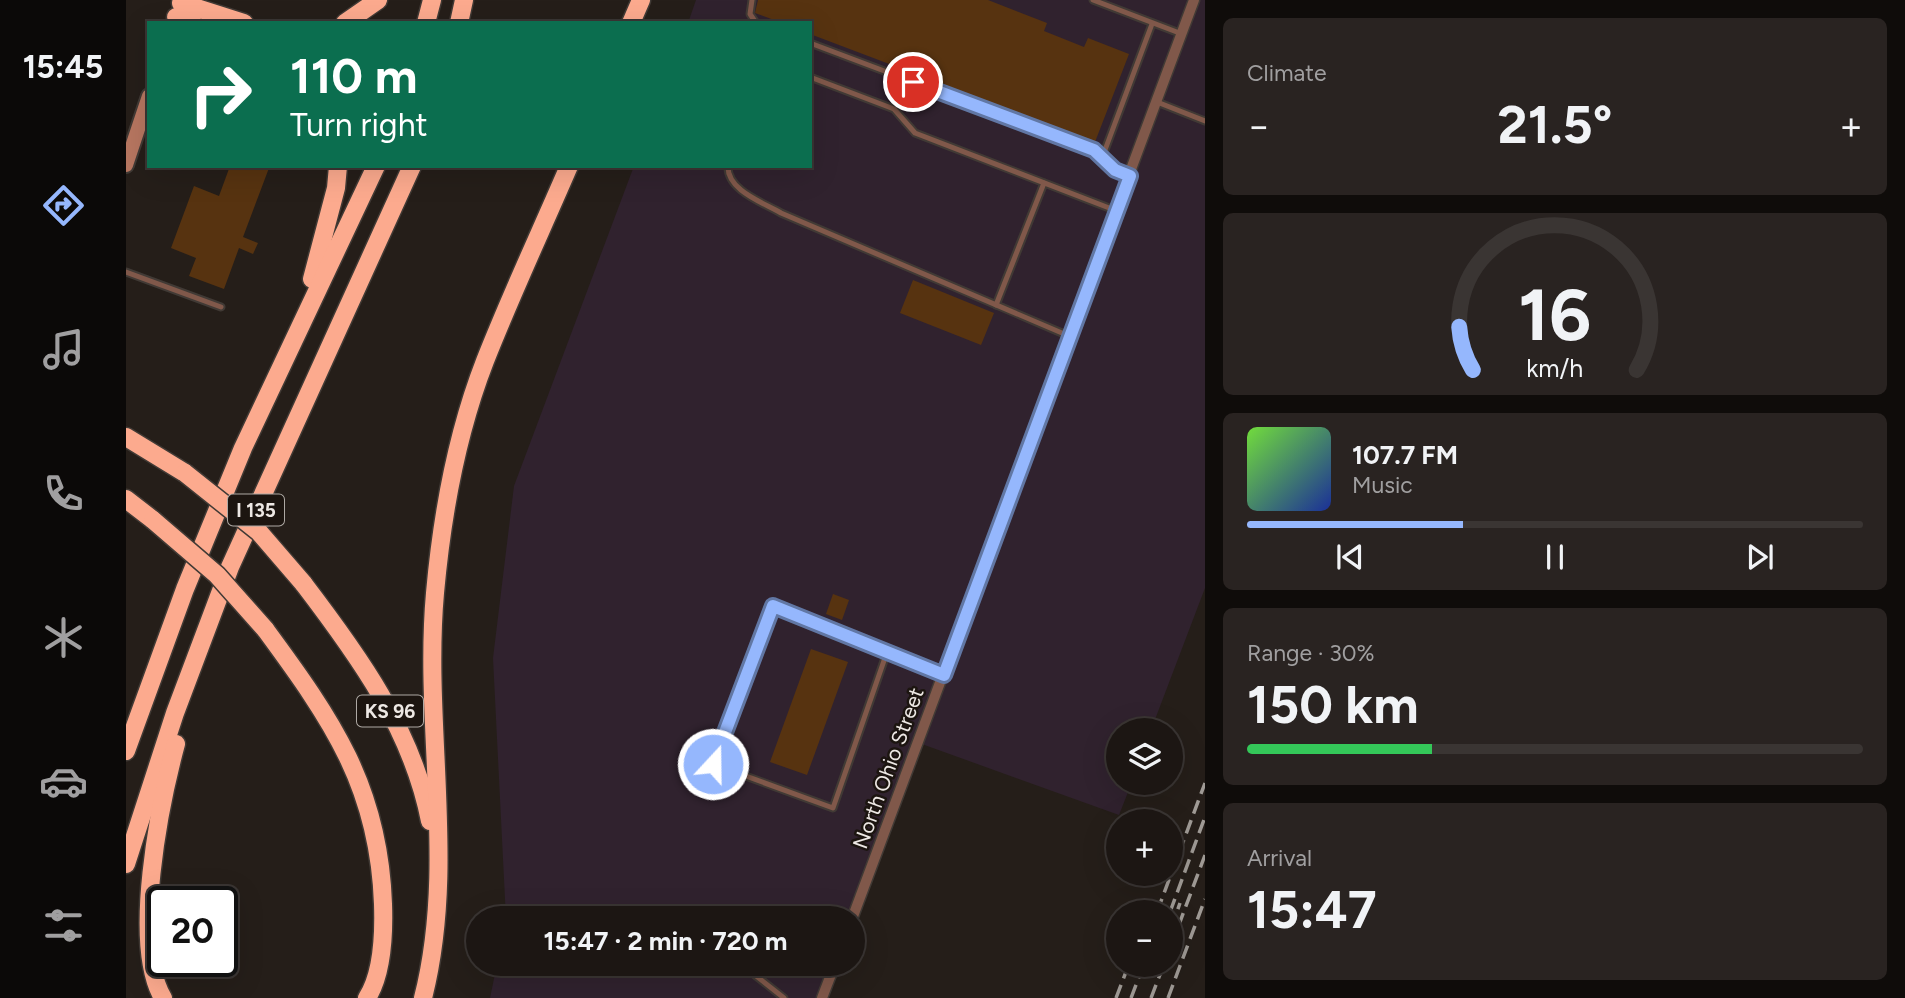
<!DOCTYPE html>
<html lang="en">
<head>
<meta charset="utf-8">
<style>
  body { margin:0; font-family:Figtree,sans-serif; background:#292321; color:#f1f3f6; height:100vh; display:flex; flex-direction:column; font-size:26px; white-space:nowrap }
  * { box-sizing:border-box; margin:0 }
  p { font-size:23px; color:#a09fa0 }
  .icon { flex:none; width:38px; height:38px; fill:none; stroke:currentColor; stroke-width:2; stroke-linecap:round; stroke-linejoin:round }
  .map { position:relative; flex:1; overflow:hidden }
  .sheet { display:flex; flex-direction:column; gap:18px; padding:18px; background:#0f0c0a; width:700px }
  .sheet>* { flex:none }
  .guide { position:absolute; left:21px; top:21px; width:665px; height:147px; border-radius:0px; box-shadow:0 7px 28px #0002,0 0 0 2px #3a3533; background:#0b6e4f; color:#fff; overflow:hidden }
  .tools { position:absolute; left:980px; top:718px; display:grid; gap:14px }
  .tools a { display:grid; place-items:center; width:77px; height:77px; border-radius:50%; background:#1c1613; box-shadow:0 7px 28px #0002,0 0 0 2px #3a3533; font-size:35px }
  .speed { position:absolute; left:21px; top:886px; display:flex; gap:14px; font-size:35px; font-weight:700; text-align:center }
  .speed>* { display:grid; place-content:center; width:91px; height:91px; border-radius:50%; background:#1c1613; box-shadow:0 7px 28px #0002,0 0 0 2px #3a3533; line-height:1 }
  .speed .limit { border:4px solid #111; border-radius:10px; background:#fff; color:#111 }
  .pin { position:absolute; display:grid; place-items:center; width:60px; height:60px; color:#fff; margin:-30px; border:4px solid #fff; border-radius:50%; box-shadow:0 2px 7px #0007 }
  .me { position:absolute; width:77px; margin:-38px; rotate:21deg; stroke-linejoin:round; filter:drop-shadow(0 0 5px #0008) }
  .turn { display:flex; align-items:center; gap:24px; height:147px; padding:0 28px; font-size:32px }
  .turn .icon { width:91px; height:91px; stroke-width:2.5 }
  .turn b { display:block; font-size:49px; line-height:60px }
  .big { font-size:52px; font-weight:700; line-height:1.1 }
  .sheet .tile { flex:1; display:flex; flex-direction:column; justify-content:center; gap:10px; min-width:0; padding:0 24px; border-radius:10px; background:#292321 }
  .sheet .dial { align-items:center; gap:0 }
  .dial svg { height:182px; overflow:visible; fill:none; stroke:#3a3533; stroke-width:7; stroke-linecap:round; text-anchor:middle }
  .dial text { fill:#f1f3f6; stroke:none }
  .song { display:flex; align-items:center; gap:21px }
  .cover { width:84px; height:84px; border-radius:10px; background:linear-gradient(135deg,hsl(100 70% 55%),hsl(230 70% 35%)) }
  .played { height:7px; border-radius:4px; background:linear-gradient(90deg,#95b7fd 35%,#3a3533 35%) }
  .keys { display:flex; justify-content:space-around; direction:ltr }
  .heat { display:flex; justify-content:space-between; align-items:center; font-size:38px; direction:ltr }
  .charge { height:10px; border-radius:5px; background:linear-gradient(90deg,#34c759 30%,#3a3533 0) }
  .trip { position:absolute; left:340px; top:906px; width:399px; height:70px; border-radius:35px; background:#1c1613; box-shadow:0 7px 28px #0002,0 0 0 2px #3a3533; font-weight:700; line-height:70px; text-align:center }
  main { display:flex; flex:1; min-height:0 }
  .tab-bar { display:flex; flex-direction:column; width:126px; justify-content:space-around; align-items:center; background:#0b0908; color:#a09fa0 }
  .tab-bar .icon { width:49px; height:49px }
  .tab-bar .on { color:#95b7fd }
  .tab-bar b { font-size:32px; color:#f1f3f6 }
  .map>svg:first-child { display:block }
  .industrial { fill:#30222e }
  .building { fill:#573310 }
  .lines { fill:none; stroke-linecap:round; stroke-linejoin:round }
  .lane-casing { stroke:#413a35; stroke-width:9 }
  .street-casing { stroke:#413a35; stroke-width:13 }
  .secondary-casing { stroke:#413a35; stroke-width:18 }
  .highway-casing { stroke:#413a35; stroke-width:21 }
  .lane { stroke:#80584a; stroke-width:5 }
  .street { stroke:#80584a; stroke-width:10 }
  .secondary { stroke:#b77660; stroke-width:14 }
  .highway { stroke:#fcaa8e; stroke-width:18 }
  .rail { stroke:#9f9a95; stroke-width:3.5; stroke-dasharray:14 7; stroke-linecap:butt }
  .highway-bridge-casing { stroke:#413a35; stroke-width:21; stroke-linecap:butt }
  .highway-bridge { stroke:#fcaa8e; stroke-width:18 }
  .route-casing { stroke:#6177a4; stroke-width:18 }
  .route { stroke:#95b7fd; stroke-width:12 }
  .labels { text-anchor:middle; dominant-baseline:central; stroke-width:5; stroke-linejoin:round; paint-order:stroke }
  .shield { fill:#1c1510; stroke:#aea9a4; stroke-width:2 }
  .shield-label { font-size:19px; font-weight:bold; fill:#ede8e4 }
  .street-label { font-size:21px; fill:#ede8e4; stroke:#1c1510 }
</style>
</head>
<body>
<main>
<nav class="tab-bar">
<b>15:45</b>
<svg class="icon on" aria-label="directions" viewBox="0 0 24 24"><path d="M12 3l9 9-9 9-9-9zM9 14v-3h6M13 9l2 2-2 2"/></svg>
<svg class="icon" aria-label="music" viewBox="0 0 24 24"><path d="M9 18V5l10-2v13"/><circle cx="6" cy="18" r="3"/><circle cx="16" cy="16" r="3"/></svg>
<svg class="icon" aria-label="phone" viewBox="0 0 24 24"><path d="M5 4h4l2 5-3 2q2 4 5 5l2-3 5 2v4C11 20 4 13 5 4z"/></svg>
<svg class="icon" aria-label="climate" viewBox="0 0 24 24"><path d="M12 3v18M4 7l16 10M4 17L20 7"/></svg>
<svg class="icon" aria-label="car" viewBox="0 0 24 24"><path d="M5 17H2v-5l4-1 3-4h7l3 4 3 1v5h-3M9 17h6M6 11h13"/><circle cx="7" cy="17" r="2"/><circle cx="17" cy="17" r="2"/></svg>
<svg class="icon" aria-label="filters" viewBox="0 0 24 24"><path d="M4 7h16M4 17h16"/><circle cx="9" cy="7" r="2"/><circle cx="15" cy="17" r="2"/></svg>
</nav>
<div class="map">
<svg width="1079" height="998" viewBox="0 0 1079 998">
  <rect width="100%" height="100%" fill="#251e19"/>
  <!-- industrial -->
  <g class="industrial">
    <path d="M570 0H1079V588L1025 730H992V782H1006L993 815 793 743 726 919H380L367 658 388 486 508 166H684V23H562Z"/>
    <path d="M371 964H709L696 998H364Z"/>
  </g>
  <!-- building -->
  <g class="building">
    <path d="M632 0H862L921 23 918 31 958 47 962 38 1003 54 969 142 684 34V23H656L629 13Z"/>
    <path d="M104 166 143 168 117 237 132 243 127 254 113 248 98 289 63 276 70 258 45 248 68 186 93 196Z"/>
    <path d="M787 280 868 313 855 345 774 313Z"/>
    <path d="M707 594 723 600 716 620 700 614Z"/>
    <path d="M685 649 722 662 681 775 644 762Z"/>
  </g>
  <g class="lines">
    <defs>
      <g id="lane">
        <path d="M626 0 624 14 630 23"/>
        <path d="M967 0 1056 34"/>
        <path d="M684 43 968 150 989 170 1003 175"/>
        <path d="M684 77 768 109 789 133 991 211"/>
        <path d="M1031 102 1079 121"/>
        <path d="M976 158 1026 24"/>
        <path d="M602 166C601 190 636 202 655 213L943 336"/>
        <path d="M0 272 95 307"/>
        <path d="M870 305 918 183"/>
        <path d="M761 652 707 808 587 764 647 606 818 675"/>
        <path d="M615 964 658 998"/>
      </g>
      <g id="street">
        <path d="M726 919 1068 0"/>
        <path d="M696 998 709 964"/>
      </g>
      <path id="secondary" d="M0 165 23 96"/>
      <g id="highway">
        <path d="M55 3 118 23"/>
        <path d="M50 17 67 23"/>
        <path d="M219 23 252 0"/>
        <path d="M300 23 306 0"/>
        <path d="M333 23 338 0"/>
        <path d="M505 23 515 0"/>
        <path d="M186 279 210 188 212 166"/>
        <path d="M0 437 59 473"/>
        <path d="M0 499 27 520"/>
        <path d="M177 583C232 655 286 729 304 821"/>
        <path d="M139 629C206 720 253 787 257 904 258 933 257 973 241 998"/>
        <path d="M0 751 59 589 117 448 250 166"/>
        <path d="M0 864 49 713 104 567 286 166"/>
        <path d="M37 998C5 944 34 803 50 744"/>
        <path d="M297 998C331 865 297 727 309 593 316 515 331 433 359 361 385 295 415 231 443 166"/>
      </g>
    </defs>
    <!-- lane casing -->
    <use href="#lane" class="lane-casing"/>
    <!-- street casing -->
    <use href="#street" class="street-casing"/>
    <!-- secondary casing -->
    <use href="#secondary" class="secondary-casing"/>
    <!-- highway casing -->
    <use href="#highway" class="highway-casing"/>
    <!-- lane -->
    <use href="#lane" class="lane"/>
    <!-- street -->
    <use href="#street" class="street"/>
    <!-- secondary -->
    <use href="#secondary" class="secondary"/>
    <!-- highway -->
    <use href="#highway" class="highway"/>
    <!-- rail -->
    <g class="rail">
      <path d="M1031 912 1079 783"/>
      <path d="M1044 912 1079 817"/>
      <path d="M1045 929 1054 903"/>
      <path d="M1045 946 1079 855"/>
      <path d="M990 998 1003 964"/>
      <path d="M1005 998 1018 964"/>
      <path d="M1025 998 1038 964"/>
      <path d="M1042 998 1079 899"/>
    </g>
    <defs>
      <g id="highway-bridge">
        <path d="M59 473 133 532 177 583"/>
        <path d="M27 520 91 575 139 629"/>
      </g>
    </defs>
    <!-- highway-bridge casing -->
    <use href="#highway-bridge" class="highway-bridge-casing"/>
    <!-- highway-bridge -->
    <use href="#highway-bridge" class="highway-bridge"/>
  </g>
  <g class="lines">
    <defs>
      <path id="route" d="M587 764 647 606 818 675 1004 176 989 170 968 150 787 82"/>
    </defs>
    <!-- route casing -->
    <use href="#route" class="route-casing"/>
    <!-- route -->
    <use href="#route" class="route"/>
  </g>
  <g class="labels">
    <!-- shield labels -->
    <g class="shield">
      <rect x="102" y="494.5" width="56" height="31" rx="5"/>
      <rect x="231" y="695.5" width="66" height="31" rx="5"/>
    </g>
    <g class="shield-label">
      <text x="130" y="510">I 135</text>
      <text x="264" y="711">KS 96</text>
    </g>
    <!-- street labels -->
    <g class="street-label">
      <text transform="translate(762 768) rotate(-70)">North Ohio Street</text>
    </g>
  </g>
</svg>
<div class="tools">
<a><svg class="icon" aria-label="layers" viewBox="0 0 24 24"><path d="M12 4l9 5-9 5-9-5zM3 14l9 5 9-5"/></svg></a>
<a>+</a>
<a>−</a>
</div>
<div class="speed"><div class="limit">20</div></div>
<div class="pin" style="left:787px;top:82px;background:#d93025"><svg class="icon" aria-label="arrive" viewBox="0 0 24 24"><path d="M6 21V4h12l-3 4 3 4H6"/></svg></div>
<svg class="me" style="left:587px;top:764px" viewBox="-20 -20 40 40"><circle r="17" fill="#95b7fd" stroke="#fff" stroke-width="3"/><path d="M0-11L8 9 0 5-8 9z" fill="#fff"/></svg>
<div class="trip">15:47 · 2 min · 720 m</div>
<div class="guide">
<div class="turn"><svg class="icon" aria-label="right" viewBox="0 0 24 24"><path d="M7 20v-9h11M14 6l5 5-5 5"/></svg><div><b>110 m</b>Turn right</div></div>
</div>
</div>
<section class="sheet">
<div class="tile"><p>Climate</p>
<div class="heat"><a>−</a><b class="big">21.5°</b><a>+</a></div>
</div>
<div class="tile dial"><svg viewBox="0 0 100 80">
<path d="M14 69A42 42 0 1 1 86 69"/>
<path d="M14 69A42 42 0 0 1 8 50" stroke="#95b7fd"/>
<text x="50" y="56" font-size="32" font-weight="700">16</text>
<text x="50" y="72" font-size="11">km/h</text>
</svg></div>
<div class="tile">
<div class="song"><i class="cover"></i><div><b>107.7 FM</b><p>Music</p></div></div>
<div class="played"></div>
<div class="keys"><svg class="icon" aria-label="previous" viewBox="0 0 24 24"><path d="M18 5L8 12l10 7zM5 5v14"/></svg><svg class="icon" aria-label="pause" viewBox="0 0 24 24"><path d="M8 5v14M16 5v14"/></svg><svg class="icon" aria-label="next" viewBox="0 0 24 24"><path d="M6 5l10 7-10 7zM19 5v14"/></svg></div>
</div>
<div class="tile"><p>Range · 30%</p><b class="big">150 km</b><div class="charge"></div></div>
<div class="tile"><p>Arrival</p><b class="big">15:47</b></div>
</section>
</main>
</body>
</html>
